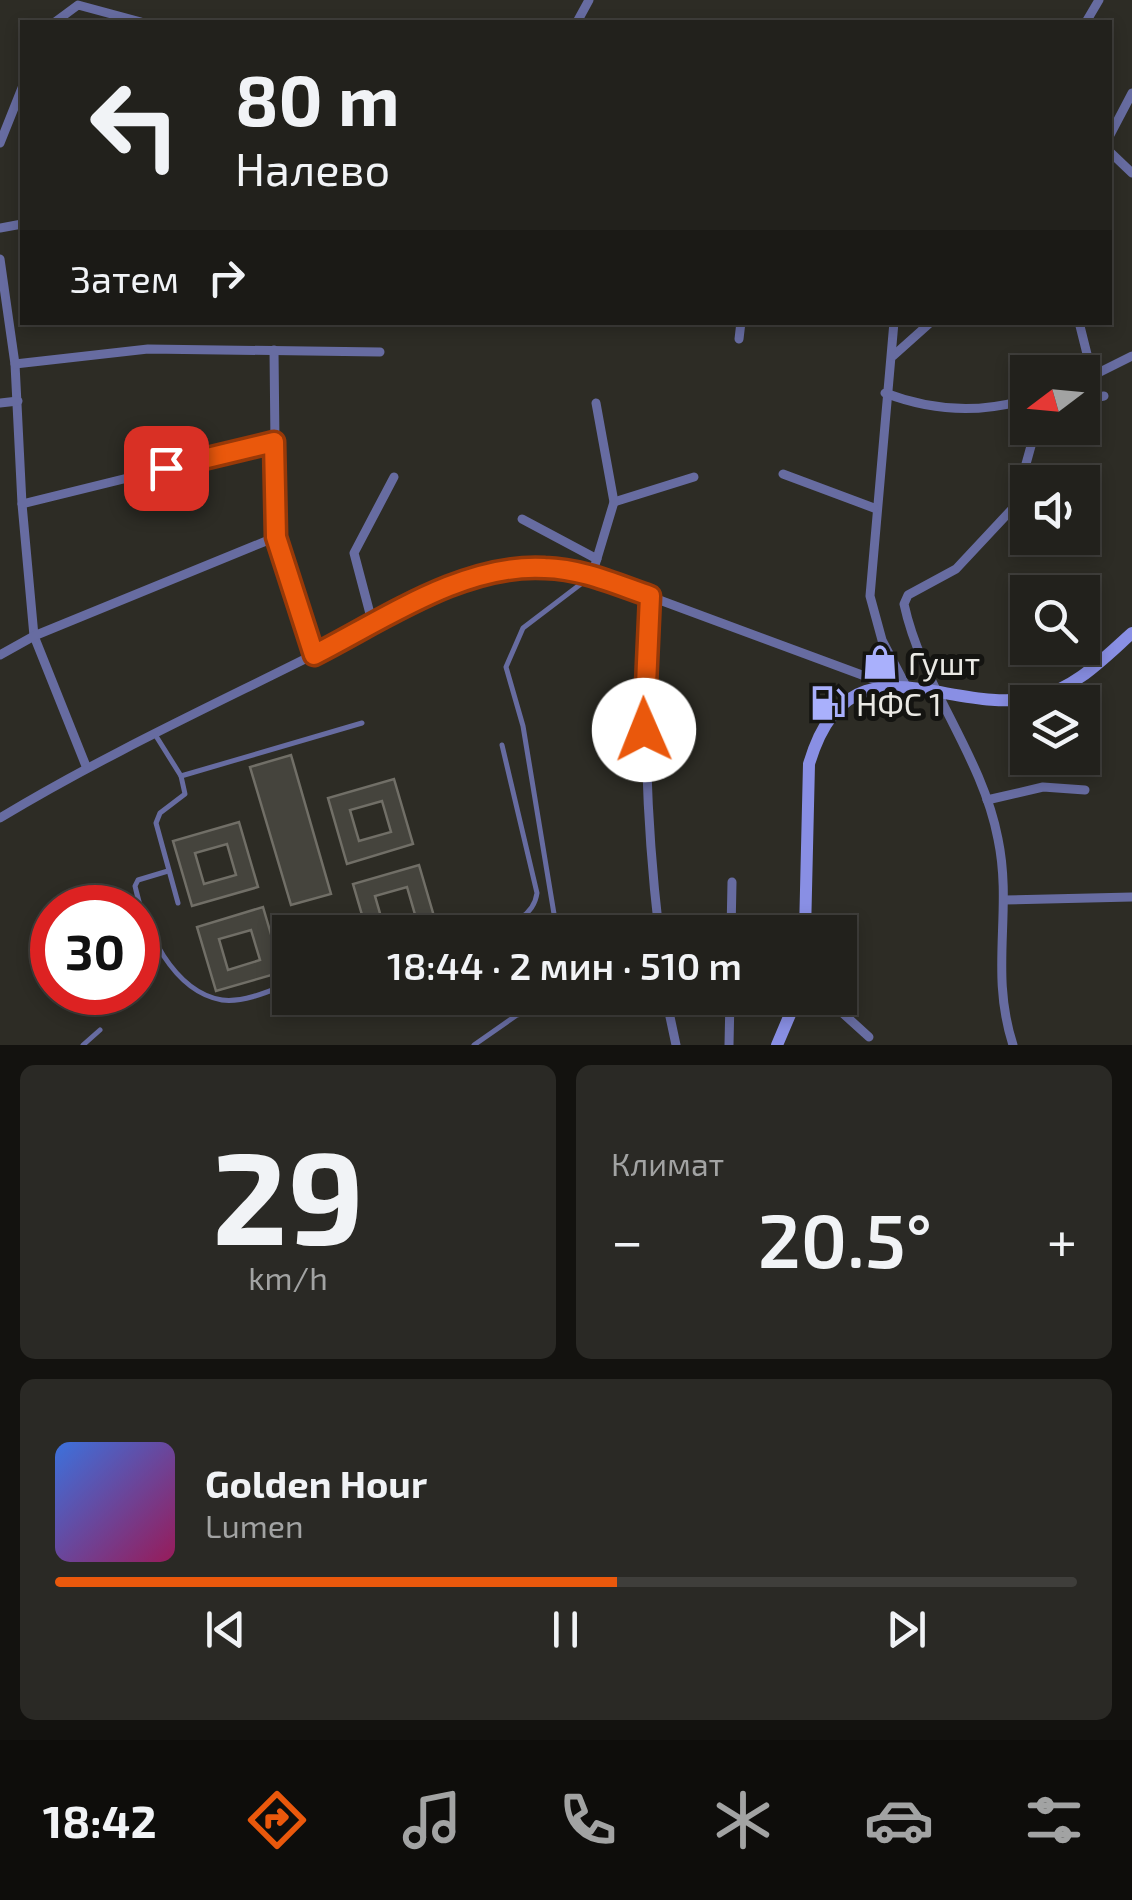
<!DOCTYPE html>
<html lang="ru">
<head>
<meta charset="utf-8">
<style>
  body { margin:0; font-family:"Exo 2",sans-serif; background:#2a2925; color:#f1f3f6; height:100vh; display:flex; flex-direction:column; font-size:38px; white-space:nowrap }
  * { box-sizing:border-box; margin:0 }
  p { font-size:32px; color:#a2a3a3 }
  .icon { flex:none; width:55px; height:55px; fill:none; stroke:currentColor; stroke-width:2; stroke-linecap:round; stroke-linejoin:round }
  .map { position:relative; height:1045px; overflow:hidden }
  .sheet { display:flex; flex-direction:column; gap:20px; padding:20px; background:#13120f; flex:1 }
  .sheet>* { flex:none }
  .hud { position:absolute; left:20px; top:20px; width:1092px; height:305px; border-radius:0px; box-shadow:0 5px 15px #0003,0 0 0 2px #3f3e3b; background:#22211c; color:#f1f3f6; overflow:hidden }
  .needle { width:65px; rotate:254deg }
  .fabs { position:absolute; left:1010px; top:355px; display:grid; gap:20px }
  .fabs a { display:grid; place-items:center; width:90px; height:90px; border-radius:0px; background:#22211c; box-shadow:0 5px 15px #0003,0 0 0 2px #3f3e3b; font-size:50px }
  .speed { position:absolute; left:30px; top:885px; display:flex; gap:20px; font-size:50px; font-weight:700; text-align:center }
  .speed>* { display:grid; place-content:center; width:130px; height:130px; border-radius:50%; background:#22211c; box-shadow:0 5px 15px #0003,0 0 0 2px #3f3e3b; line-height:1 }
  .speed .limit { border:15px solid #d22; background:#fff; color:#111 }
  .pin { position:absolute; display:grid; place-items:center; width:85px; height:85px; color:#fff; margin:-42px; border-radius:20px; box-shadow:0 5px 15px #0006 }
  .me { position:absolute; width:110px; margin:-55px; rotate:359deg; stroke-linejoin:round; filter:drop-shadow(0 0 8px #0008) }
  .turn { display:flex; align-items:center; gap:35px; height:210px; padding:0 50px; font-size:45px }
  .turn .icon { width:130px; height:130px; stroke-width:2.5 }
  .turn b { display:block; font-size:70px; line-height:85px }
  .then { display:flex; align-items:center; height:95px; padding:0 50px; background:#0003; gap:20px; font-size:38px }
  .big { font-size:75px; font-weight:600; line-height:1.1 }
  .sheet .tile { flex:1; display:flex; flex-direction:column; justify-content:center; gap:15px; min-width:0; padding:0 35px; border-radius:15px; background:#2a2925 }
  .sheet .dial { align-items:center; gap:0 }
  .dial b { font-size:130px; line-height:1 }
  .song { display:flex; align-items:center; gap:30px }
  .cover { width:120px; height:120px; border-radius:15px; background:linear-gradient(135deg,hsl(220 70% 55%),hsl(330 70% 35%)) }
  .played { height:10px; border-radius:5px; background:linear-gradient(90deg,#ea580c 55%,#3f3e3b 55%) }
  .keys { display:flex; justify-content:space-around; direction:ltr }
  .heat { display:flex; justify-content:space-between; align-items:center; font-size:55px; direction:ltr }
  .sheet .tiles { flex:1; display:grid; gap:20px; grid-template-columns:1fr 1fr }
  .tile:last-child { grid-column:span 2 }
  .trip { position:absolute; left:272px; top:915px; width:585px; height:100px; border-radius:0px; background:#22211c; box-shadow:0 5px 15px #0003,0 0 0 2px #3f3e3b; font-weight:600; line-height:100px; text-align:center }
  .dock { display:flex; height:160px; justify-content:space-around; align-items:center; background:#0e0d0b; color:#a2a3a3 }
  .dock .icon { width:70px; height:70px }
  .dock .current { color:#ea580c }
  .dock b { font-size:45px; color:#f1f3f6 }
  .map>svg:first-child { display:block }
  .building { fill:#45443d; stroke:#716f67; stroke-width:2.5; fill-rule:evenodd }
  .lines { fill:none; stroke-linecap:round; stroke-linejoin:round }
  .lane { stroke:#676ca1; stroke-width:5 }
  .street { stroke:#676ca1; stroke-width:9 }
  .secondary { stroke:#898fe4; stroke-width:12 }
  .route-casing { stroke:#983908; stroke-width:25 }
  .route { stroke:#ea580c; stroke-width:18 }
  .labels { text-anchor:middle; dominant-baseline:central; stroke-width:10; stroke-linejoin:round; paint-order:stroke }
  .poi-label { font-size:32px; fill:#eae9e4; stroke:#141411; text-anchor:start }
</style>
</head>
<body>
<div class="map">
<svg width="1132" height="1045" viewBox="0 0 1132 1045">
  <rect width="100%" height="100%" fill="#2d2c25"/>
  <!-- building -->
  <g class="building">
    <path d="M291 755 331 894 291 905 250 767Z"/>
    <path d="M394 779 413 844 347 864 328 798ZM382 801 391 832 359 841 350 810Z"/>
    <path d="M239 822 258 887 192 906 173 841ZM227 844 236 875 204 884 195 853Z"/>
    <path d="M419 865 438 930 367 932 353 884ZM407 887 416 918 384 927 375 896Z"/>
    <path d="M263 907 282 972 216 991 197 927ZM251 930 260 960 228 970 219 939Z"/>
  </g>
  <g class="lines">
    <!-- lane -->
    <g class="lane">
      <path d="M156 736 181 776 362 723"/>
      <path d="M168 871 138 880 135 886C144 928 173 992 222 1000 243 1003 270 991 290 983"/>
      <path d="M178 903 156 823 160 813 185 794 181 776"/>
      <path d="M479 932C502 925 533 922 537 893L502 745"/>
      <path d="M557 932 523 726 506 667 523 628 590 577"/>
      <path d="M83 1045 100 1030"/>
      <path d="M474 1045 517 1015 563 1005 572 998"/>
    </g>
    <!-- street -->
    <g class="street">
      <path d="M55 22 78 5 141 22"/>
      <path d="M577 22 589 0"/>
      <path d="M1086 22 1099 0"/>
      <path d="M1110 135 1132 93"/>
      <path d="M0 143 22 88"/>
      <path d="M1110 152 1132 173"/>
      <path d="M0 228 22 224"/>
      <path d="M0 259 15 364 22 504 34 636 86 766"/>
      <path d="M894 322 870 596 882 640 906 686"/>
      <path d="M1079 322 1093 378"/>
      <path d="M739 339 741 322"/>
      <path d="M274 350 276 537 314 655"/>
      <path d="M893 356 931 322"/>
      <path d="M15 364 148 349 380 352"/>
      <path d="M1082 381 1132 356"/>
      <path d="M885 393C932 411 979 414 1028 399"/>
      <path d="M1082 400 1104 396"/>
      <path d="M0 403 18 401"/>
      <path d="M783 474 874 508"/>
      <path d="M614 502 694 477"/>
      <path d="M22 504 274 442"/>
      <path d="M522 519 597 559"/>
      <path d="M592 575 614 502 596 403"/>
      <path d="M650 596C642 709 646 820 659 932"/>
      <path d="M373 625 354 553 394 477"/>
      <path d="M0 655 34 636 276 537"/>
      <path d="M987 800 1043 787 1085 790"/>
      <path d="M0 818C101 757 207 708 313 655 369 627 426 592 486 574 522 564 556 569 592 575L889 685"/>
      <path d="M1004 900 1132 897"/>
      <path d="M731 932 732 882"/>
      <path d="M666 998 676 1045"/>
      <path d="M826 998 869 1037"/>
      <path d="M729 1045 730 998"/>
      <path d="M1013 1045C989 971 1013 911 998 839 982 755 922 687 904 604L908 595 956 569 1014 507 1036 428"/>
    </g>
    <!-- secondary -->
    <g class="secondary">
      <path d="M805 932 809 764C849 628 948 718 1037 697 1075 689 1104 658 1132 633"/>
      <path d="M777 1045 797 998"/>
    </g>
  </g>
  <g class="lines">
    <defs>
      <path id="route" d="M166 468 274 442 276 537 314 655C383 620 464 563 545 568 582 569 615 584 650 596L644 730"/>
    </defs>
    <!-- route casing -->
    <use href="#route" class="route-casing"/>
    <!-- route -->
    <use href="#route" class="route"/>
  </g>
  <!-- icons -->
  <defs>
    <symbol id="shop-bare" viewBox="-9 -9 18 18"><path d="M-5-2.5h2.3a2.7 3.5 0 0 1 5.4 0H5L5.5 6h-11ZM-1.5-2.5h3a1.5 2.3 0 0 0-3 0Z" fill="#a9b0fc" stroke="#141411" stroke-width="2.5" paint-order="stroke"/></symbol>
    <symbol id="fuel-bare" viewBox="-9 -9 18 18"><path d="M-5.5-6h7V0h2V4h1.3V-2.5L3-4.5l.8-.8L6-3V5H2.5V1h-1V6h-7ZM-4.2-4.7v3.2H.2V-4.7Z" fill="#a9b0fc" stroke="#141411" stroke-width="2.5" paint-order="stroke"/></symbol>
  </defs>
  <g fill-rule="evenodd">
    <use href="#shop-bare" x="855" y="637" width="50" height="50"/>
    <use href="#fuel-bare" x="803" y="678" width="50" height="50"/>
  </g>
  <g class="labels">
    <!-- poi labels -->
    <g class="poi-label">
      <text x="908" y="662">Гушт</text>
      <text x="856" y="703">НФС 1</text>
    </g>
  </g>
</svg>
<div class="fabs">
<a><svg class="needle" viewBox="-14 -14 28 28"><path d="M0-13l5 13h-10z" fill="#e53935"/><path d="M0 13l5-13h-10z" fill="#a2a3a3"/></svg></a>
<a><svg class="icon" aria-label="sound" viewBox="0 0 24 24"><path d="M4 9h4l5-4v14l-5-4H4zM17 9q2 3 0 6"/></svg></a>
<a><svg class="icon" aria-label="search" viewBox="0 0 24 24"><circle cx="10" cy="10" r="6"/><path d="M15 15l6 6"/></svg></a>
<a><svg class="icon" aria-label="layers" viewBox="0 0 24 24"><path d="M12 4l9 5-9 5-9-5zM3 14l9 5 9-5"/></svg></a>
</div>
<div class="speed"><div class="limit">30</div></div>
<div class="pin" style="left:166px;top:468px;background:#d93025"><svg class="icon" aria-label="arrive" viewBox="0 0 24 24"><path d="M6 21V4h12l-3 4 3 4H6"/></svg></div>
<svg class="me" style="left:644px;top:730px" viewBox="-20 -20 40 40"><circle r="19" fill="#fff"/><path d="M0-13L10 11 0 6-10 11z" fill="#ea580c"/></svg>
<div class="trip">18:44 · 2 мин · 510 m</div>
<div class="hud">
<div class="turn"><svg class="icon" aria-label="left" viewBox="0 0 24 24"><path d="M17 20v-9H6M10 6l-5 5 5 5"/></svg><div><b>80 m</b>Налево</div></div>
<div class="then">Затем<svg class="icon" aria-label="right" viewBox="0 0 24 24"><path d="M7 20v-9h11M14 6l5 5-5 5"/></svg></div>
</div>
</div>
<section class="sheet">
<div class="tiles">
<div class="tile dial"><b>29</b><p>km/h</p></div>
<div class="tile"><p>Климат</p>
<div class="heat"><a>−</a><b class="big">20.5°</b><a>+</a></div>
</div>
<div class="tile">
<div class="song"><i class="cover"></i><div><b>Golden Hour</b><p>Lumen</p></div></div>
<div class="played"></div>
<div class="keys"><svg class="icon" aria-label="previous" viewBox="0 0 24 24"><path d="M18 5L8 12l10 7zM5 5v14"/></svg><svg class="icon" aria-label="pause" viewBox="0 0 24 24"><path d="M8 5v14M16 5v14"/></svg><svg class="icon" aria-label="next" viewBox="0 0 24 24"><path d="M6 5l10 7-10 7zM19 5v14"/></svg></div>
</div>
</div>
</section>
<nav class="dock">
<b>18:42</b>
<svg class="icon current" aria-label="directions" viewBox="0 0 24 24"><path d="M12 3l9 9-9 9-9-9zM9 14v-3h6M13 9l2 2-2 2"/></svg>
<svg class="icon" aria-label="music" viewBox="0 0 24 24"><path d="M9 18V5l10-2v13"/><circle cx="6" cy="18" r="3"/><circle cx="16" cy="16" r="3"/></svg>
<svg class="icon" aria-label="phone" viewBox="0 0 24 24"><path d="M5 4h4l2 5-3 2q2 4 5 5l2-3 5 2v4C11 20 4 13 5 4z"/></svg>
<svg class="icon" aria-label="climate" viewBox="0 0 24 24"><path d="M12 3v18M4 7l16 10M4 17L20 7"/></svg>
<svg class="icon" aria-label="car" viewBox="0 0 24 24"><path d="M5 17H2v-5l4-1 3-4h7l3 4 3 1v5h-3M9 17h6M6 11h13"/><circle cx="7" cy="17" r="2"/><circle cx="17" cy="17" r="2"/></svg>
<svg class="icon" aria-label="filters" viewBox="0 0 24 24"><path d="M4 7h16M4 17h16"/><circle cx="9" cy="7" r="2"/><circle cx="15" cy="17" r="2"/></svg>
</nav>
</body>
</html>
